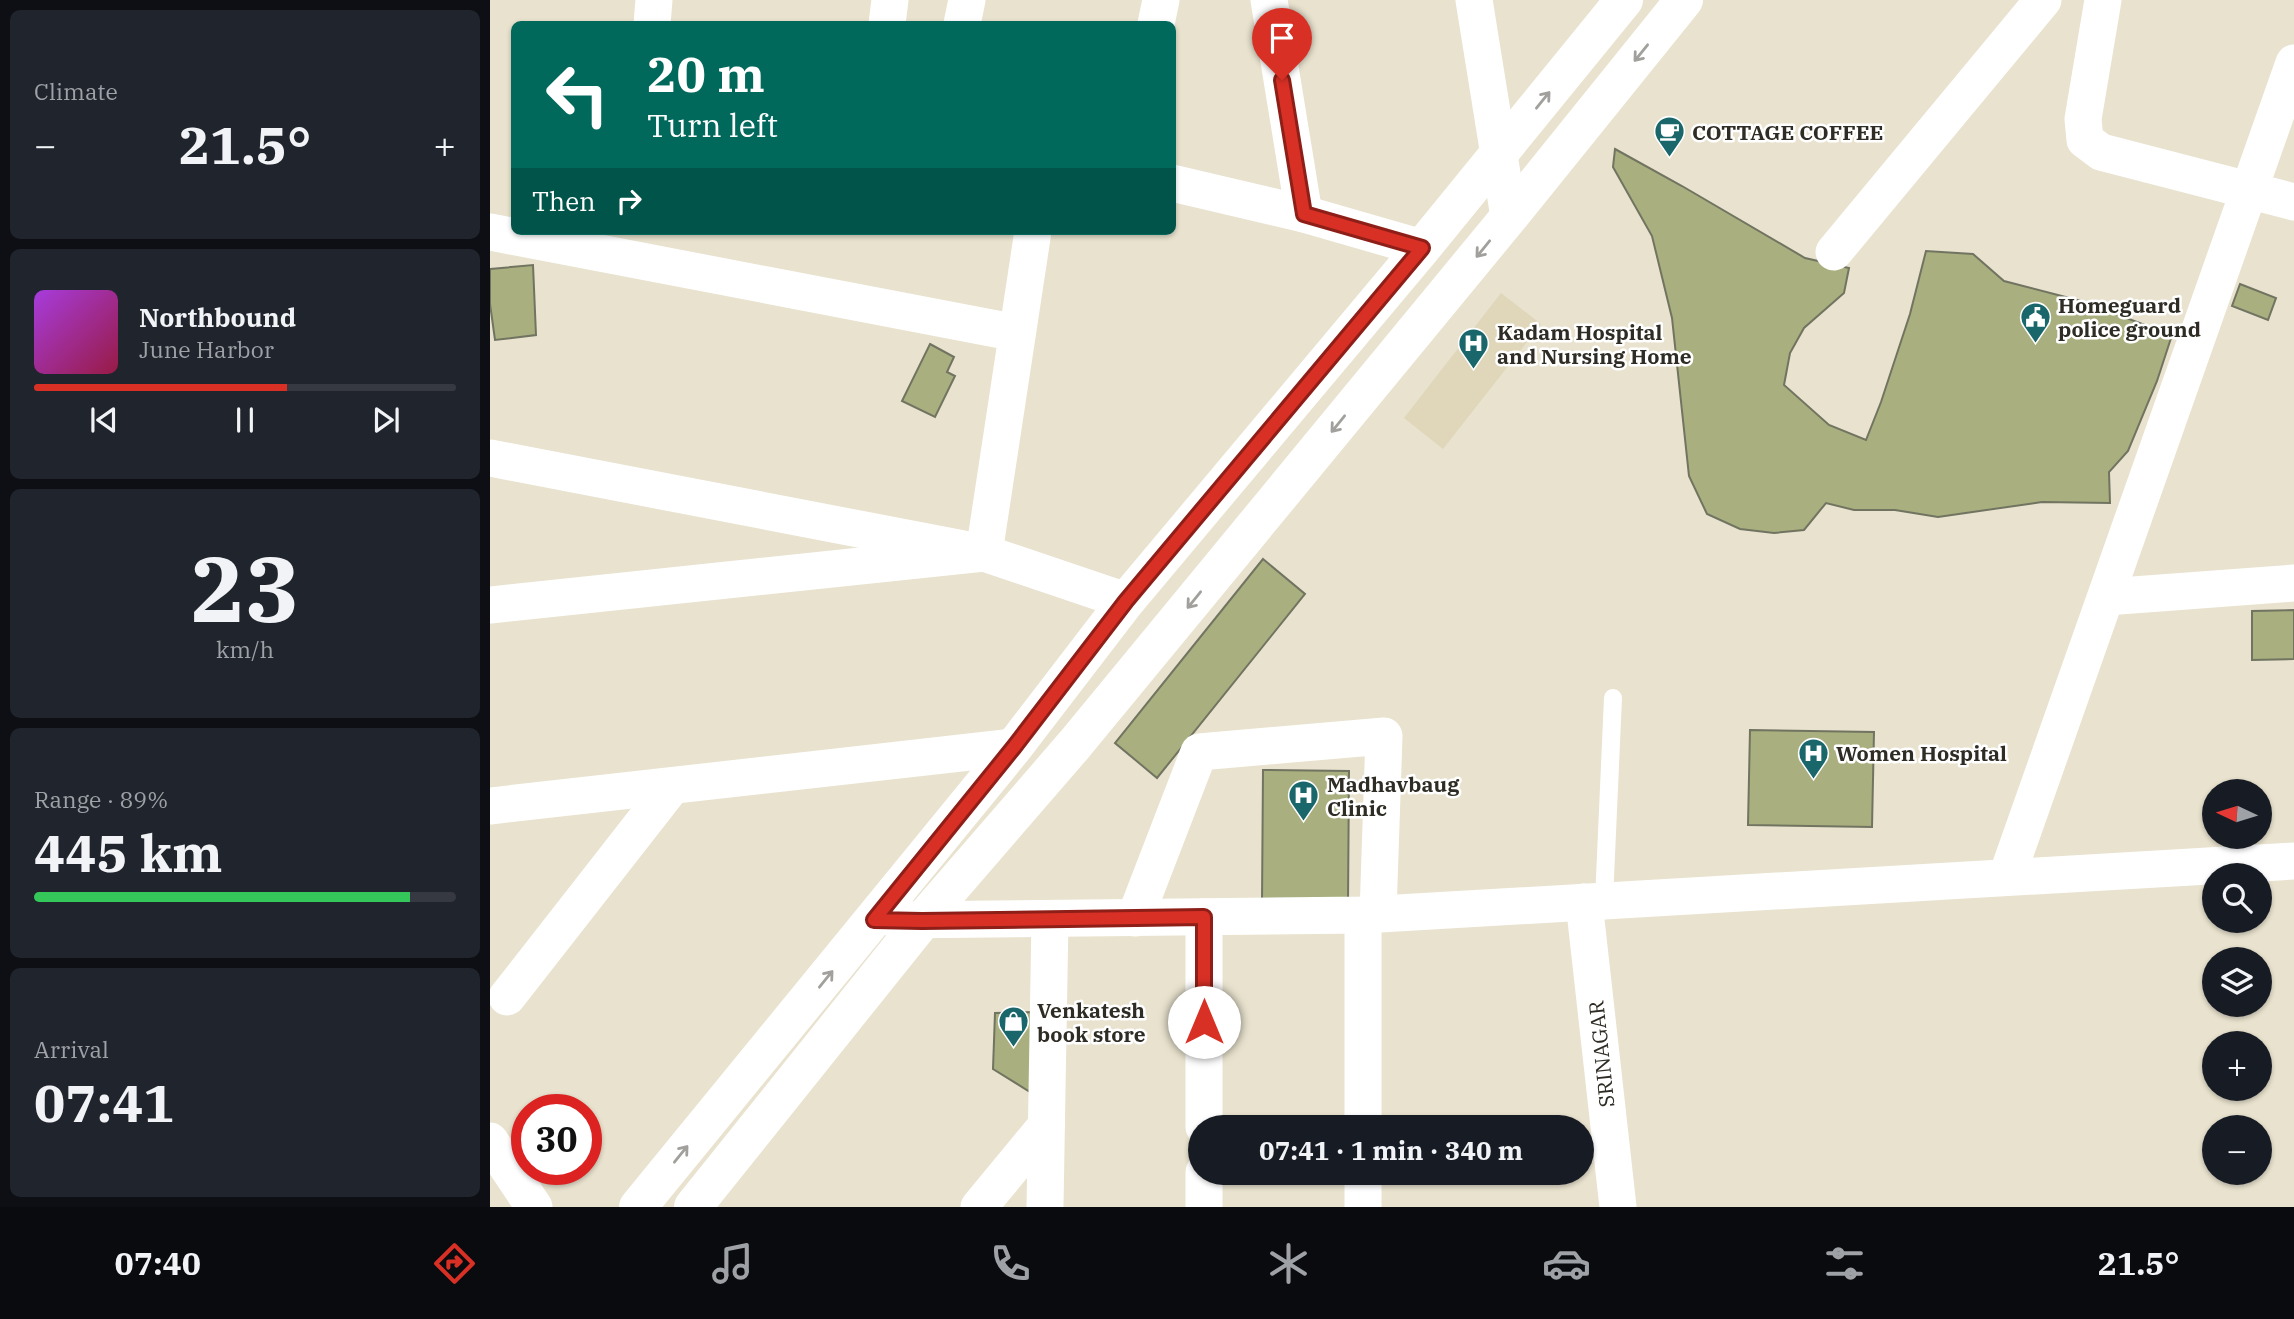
<!DOCTYPE html>
<html lang="en">
<head>
<meta charset="utf-8">
<style>
  body { margin:0; font-family:"IBM Plex Serif",serif; background:#20242c; color:#f1f3f6; height:100vh; display:flex; flex-direction:column; font-size:26px; white-space:nowrap }
  * { box-sizing:border-box; margin:0 }
  p { font-size:23px; color:#9ea1a6 }
  .icon { flex:none; width:38px; height:38px; fill:none; stroke:currentColor; stroke-width:2; stroke-linecap:round; stroke-linejoin:round }
  .map { position:relative; flex:1; overflow:hidden }
  .drawer { display:flex; flex-direction:column; gap:10px; padding:10px; background:#0d0f14; width:490px }
  .drawer>* { flex:none }
  .banner { position:absolute; left:21px; top:21px; width:665px; height:214px; border-radius:10px; box-shadow:0 2px 5px #0004; background:#00695c; color:#fff; overflow:hidden }
  .needle { width:46px; rotate:274deg }
  .fabs { position:absolute; left:1712px; top:779px; display:grid; gap:14px }
  .fabs a { display:grid; place-items:center; width:70px; height:70px; border-radius:50%; background:#171b24; box-shadow:0 2px 5px #0004; font-size:35px }
  .speed { position:absolute; left:21px; top:1094px; display:flex; gap:14px; font-size:35px; font-weight:700; text-align:center }
  .speed>* { display:grid; place-content:center; width:91px; height:91px; border-radius:50%; background:#171b24; box-shadow:0 2px 5px #0004; line-height:1 }
  .speed .limit { border:10px solid #d22; background:#fff; color:#111 }
  .pin { position:absolute; display:grid; place-items:center; width:60px; height:60px; color:#fff; margin:-72px -30px; border-radius:50% 50% 50% 0; rotate:-45deg; box-shadow:0 0 7px #0007 }
  .pin .icon { rotate:45deg }
  .me { position:absolute; width:77px; margin:-38px; rotate:0deg; stroke-linejoin:round; filter:drop-shadow(0 0 5px #0008) }
  .turn { display:flex; align-items:center; gap:24px; height:147px; padding:0 21px; font-size:32px }
  .turn .icon { width:91px; height:91px; stroke-width:2.5 }
  .turn b { display:block; font-size:49px; line-height:60px }
  .then { display:flex; align-items:center; height:66px; padding:0 21px; background:#0003; gap:14px; font-size:26px }
  .big { font-size:52px; font-weight:700; line-height:1.1 }
  .drawer .card { flex:1; display:flex; flex-direction:column; justify-content:center; gap:10px; min-width:0; padding:0 24px; border-radius:10px; background:#20242c }
  .drawer .dial { align-items:center; gap:0 }
  .dial b { font-size:91px; line-height:1 }
  .song { display:flex; align-items:center; gap:21px }
  .cover { width:84px; height:84px; border-radius:10px; background:linear-gradient(135deg,hsl(280 70% 55%),hsl(340 70% 35%)) }
  .played { height:7px; border-radius:4px; background:linear-gradient(90deg,#d93025 60%,#363941 60%) }
  .keys { display:flex; justify-content:space-around; direction:ltr }
  .heat { display:flex; justify-content:space-between; align-items:center; font-size:38px; direction:ltr }
  .charge { height:10px; border-radius:5px; background:linear-gradient(90deg,#34c759 89%,#363941 0) }
  .trip { position:absolute; left:698px; top:1115px; width:406px; height:70px; border-radius:35px; background:#171b24; box-shadow:0 2px 5px #0004; font-weight:700; line-height:70px; text-align:center }
  .tab-bar { display:flex; height:112px; justify-content:space-around; align-items:center; background:#090b0e; color:#9ea1a6 }
  .tab-bar .icon { width:49px; height:49px }
  .tab-bar .active { color:#d93025 }
  .tab-bar b { font-size:32px; color:#f1f3f6 }
  main { display:flex; flex:1; min-height:0 }
  .map>svg:first-child { display:block }
  .built { fill:#e0d7bb }
  .building { fill:#a9af7e; stroke:#717461; stroke-width:2 }
  .lines { fill:none; stroke-linecap:round; stroke-linejoin:round }
  .service { stroke:#fff; stroke-width:18 }
  .minor { stroke:#fff; stroke-width:37 }
  .secondary { stroke:#fff; stroke-width:38 }
  .oneway { stroke:#a1a09c }
  .route-casing { stroke:#8d1f18; stroke-width:18 }
  .route { stroke:#d93025; stroke-width:12 }
  .labels { text-anchor:middle; dominant-baseline:central; stroke-width:5; stroke-linejoin:round; paint-order:stroke }
  .poi-label { font-size:21px; font-weight:bold; fill:#2e2c24; stroke:#fff; text-anchor:start }
  .street-label { font-size:21px; fill:#2e2c24; stroke:#fff }
</style>
</head>
<body>
<main>
<section class="drawer">
<div class="card"><p>Climate</p>
<div class="heat"><a>−</a><b class="big">21.5°</b><a>+</a></div>
</div>
<div class="card">
<div class="song"><i class="cover"></i><div><b>Northbound</b><p>June Harbor</p></div></div>
<div class="played"></div>
<div class="keys"><svg class="icon" aria-label="previous" viewBox="0 0 24 24"><path d="M18 5L8 12l10 7zM5 5v14"/></svg><svg class="icon" aria-label="pause" viewBox="0 0 24 24"><path d="M8 5v14M16 5v14"/></svg><svg class="icon" aria-label="next" viewBox="0 0 24 24"><path d="M6 5l10 7-10 7zM19 5v14"/></svg></div>
</div>
<div class="card dial"><b>23</b><p>km/h</p></div>
<div class="card"><p>Range · 89%</p><b class="big">445 km</b><div class="charge"></div></div>
<div class="card"><p>Arrival</p><b class="big">07:41</b></div>
</section>
<div class="map">
<svg width="1804" height="1207" viewBox="0 0 1804 1207">
  <rect width="100%" height="100%" fill="#e8e2ce"/>
  <!-- built -->
  <path class="built" d="M1011 293 1051 324 953 449 914 418Z"/>
  <!-- building -->
  <g class="building">
    <path d="M1125 149 1192 186 1315 258 1359 268 1354 293 1314 328 1300 353 1294 385 1339 425 1376 440 1391 402 1420 314 1436 251 1483 254 1514 281 1591 301 1682 335 1667 381 1638 451 1619 472 1620 503 1552 502 1448 517 1405 510H1364L1336 503 1314 530 1284 533 1250 529 1217 514 1199 476 1182 318 1162 236 1123 167Z"/>
    <path d="M43 265 46 335 5 340 0 304V269Z"/>
    <path d="M1750 284 1786 298 1778 320 1742 306Z"/>
    <path d="M440 344 464 357 457 372 465 376 445 417 412 401Z"/>
    <path d="M773 559 815 594 667 778 625 743Z"/>
    <path d="M1804 610V659L1762 660V611Z"/>
    <path d="M1260 730 1384 732 1382 827 1258 825Z"/>
    <path d="M773 770 859 771 858 902 772 901Z"/>
    <path d="M542 1012 540 1092 503 1069 505 1013Z"/>
  </g>
  <g class="lines">
    <!-- service -->
    <path class="service" d="M1114 900 1123 698"/>
    <!-- minor -->
    <g class="minor">
      <path d="M779 0 814 214"/>
      <path d="M984 0 1019 217"/>
      <path d="M1613 0 1593 119 1595 140 1611 152 1804 202"/>
      <path d="M162 24 164 0"/>
      <path d="M397 24 400 0"/>
      <path d="M472 24 477 0"/>
      <path d="M666 24 671 0"/>
      <path d="M682 183 814 214 932 248"/>
      <path d="M0 232 527 333"/>
      <path d="M1344 252 1553 0"/>
      <path d="M0 458 494 553 636 601"/>
      <path d="M1616 597 1804 583"/>
      <path d="M0 605 494 553 543 231"/>
      <path d="M0 806 524 747"/>
      <path d="M1517 876 1804 63"/>
      <path d="M1094 902 1128 1207"/>
      <path d="M873 915V1127"/>
      <path d="M714 917V1127"/>
      <path d="M645 918 709 752 894 736 888 914"/>
      <path d="M406 920 873 915 1804 861"/>
      <path d="M17 997 182 786"/>
      <path d="M0 1141 44 1207"/>
      <path d="M714 1172V1207"/>
      <path d="M873 1172V1207"/>
      <path d="M489 1207 556 1126"/>
      <path d="M555 1207 560 919"/>
    </g>
    <!-- secondary -->
    <g class="secondary">
      <path d="M148 1207 524 747 636 601 932 248 1134 0"/>
      <path d="M203 1207 432 921 585 744 1019 217 1194 0"/>
    </g>
  </g>
  <!-- one-way arrows -->
  <defs><path id="oneway-shaft" d="M-6 0H5M1.5-3L5.5 0L1.5 3" fill="none" stroke-width="1.6" stroke-linecap="round" stroke-linejoin="round" transform="scale(1.75)"/></defs>
  <g class="oneway">
    <use href="#oneway-shaft" transform="translate(1151 53) rotate(129)"/>
    <use href="#oneway-shaft" transform="translate(1053 100) rotate(-51)"/>
    <use href="#oneway-shaft" transform="translate(993 249) rotate(129)"/>
    <use href="#oneway-shaft" transform="translate(848 424) rotate(129)"/>
    <use href="#oneway-shaft" transform="translate(704 600) rotate(129)"/>
    <use href="#oneway-shaft" transform="translate(336 979) rotate(-51)"/>
    <use href="#oneway-shaft" transform="translate(191 1154) rotate(-51)"/>
  </g>
  <g class="lines">
    <defs>
      <path id="route" d="M714 1022V917L432 921 384 920 524 747 636 601 932 248 814 214 792 80"/>
    </defs>
    <!-- route casing -->
    <use href="#route" class="route-casing"/>
    <!-- route -->
    <use href="#route" class="route"/>
  </g>
  <!-- icons -->
  <defs>
    <symbol id="cafe-pin" viewBox="-11 -11 22 30"><path d="M0 17L-7.5 6A9.5 9.5 0 1 1 7.5 6Z" fill="#19676a" stroke="#fff"/><path d="M-5.5-4.5H6V0H3Q3 3.5 0 3.5H-2.5Q-5.5 3.5-5.5 0ZM3-3.2v2h1.7v-2ZM-6 4.5H4V6H-6Z" fill="#fff"/></symbol>
    <symbol id="civic-pin" viewBox="-11 -11 22 30"><path d="M0 17L-7.5 6A9.5 9.5 0 1 1 7.5 6Z" fill="#19676a" stroke="#fff"/><path d="M-.6-6.5H3V-4.5H.6V-3L4-1V1h2V6H-6V1h2V-1L-.6-3ZM-1.2 2.5V6h2.4V2.5Z" fill="#fff"/></symbol>
    <symbol id="hospital-pin" viewBox="-11 -11 22 30"><path d="M0 17L-7.5 6A9.5 9.5 0 1 1 7.5 6Z" fill="#19676a" stroke="#fff"/><path d="M-5-5h3v3.5h4V-5h3V5h-3V1.5h-4V5h-3Z" fill="#fff"/></symbol>
    <symbol id="shop-pin" viewBox="-11 -11 22 30"><path d="M0 17L-7.5 6A9.5 9.5 0 1 1 7.5 6Z" fill="#19676a" stroke="#fff"/><path d="M-5-2.5h2.3a2.7 3.5 0 0 1 5.4 0H5L5.5 6h-11ZM-1.5-2.5h3a1.5 2.3 0 0 0-3 0Z" fill="#fff"/></symbol>
  </defs>
  <g fill-rule="evenodd">
    <use href="#cafe-pin" x="1162" y="114" width="35" height="47"/>
    <use href="#civic-pin" x="1528" y="300" width="35" height="47"/>
    <use href="#hospital-pin" x="966" y="326" width="35" height="47"/>
    <use href="#hospital-pin" x="1306" y="736" width="35" height="47"/>
    <use href="#hospital-pin" x="796" y="778" width="35" height="47"/>
    <use href="#shop-pin" x="506" y="1004" width="35" height="47"/>
  </g>
  <g class="labels">
    <!-- poi labels -->
    <g class="poi-label">
      <text x="1202" y="132">COTTAGE COFFEE</text>
      <text x="1568" y="305">Homeguard<tspan x="1568" dy="24">police ground</tspan></text>
      <text x="1007" y="332">Kadam Hospital<tspan x="1007" dy="24">and Nursing Home</tspan></text>
      <text x="1346" y="753">Women Hospital</text>
      <text x="837" y="784">Madhavbaug<tspan x="837" dy="24">Clinic</tspan></text>
      <text x="547" y="1010">Venkatesh<tspan x="547" dy="24">book store</tspan></text>
    </g>
    <!-- street labels -->
    <g class="street-label">
      <text transform="translate(1111 1054) rotate(-96)">SRINAGAR</text>
    </g>
  </g>
</svg>
<div class="fabs">
<a><svg class="needle" viewBox="-14 -14 28 28"><path d="M0-13l5 13h-10z" fill="#e53935"/><path d="M0 13l5-13h-10z" fill="#9ea1a6"/></svg></a>
<a><svg class="icon" aria-label="search" viewBox="0 0 24 24"><circle cx="10" cy="10" r="6"/><path d="M15 15l6 6"/></svg></a>
<a><svg class="icon" aria-label="layers" viewBox="0 0 24 24"><path d="M12 4l9 5-9 5-9-5zM3 14l9 5 9-5"/></svg></a>
<a>+</a>
<a>−</a>
</div>
<div class="speed"><div class="limit">30</div></div>
<div class="pin" style="left:792px;top:80px;background:#d93025"><svg class="icon" aria-label="arrive" viewBox="0 0 24 24"><path d="M6 21V4h12l-3 4 3 4H6"/></svg></div>
<svg class="me" style="left:714px;top:1022px" viewBox="-20 -20 40 40"><circle r="19" fill="#fff"/><path d="M0-13L10 11 0 6-10 11z" fill="#d93025"/></svg>
<div class="trip">07:41 · 1 min · 340 m</div>
<div class="banner">
<div class="turn"><svg class="icon" aria-label="left" viewBox="0 0 24 24"><path d="M17 20v-9H6M10 6l-5 5 5 5"/></svg><div><b>20 m</b>Turn left</div></div>
<div class="then">Then<svg class="icon" aria-label="right" viewBox="0 0 24 24"><path d="M7 20v-9h11M14 6l5 5-5 5"/></svg></div>
</div>
</div>
</main>
<nav class="tab-bar">
<b>07:40</b>
<svg class="icon active" aria-label="directions" viewBox="0 0 24 24"><path d="M12 3l9 9-9 9-9-9zM9 14v-3h6M13 9l2 2-2 2"/></svg>
<svg class="icon" aria-label="music" viewBox="0 0 24 24"><path d="M9 18V5l10-2v13"/><circle cx="6" cy="18" r="3"/><circle cx="16" cy="16" r="3"/></svg>
<svg class="icon" aria-label="phone" viewBox="0 0 24 24"><path d="M5 4h4l2 5-3 2q2 4 5 5l2-3 5 2v4C11 20 4 13 5 4z"/></svg>
<svg class="icon" aria-label="climate" viewBox="0 0 24 24"><path d="M12 3v18M4 7l16 10M4 17L20 7"/></svg>
<svg class="icon" aria-label="car" viewBox="0 0 24 24"><path d="M5 17H2v-5l4-1 3-4h7l3 4 3 1v5h-3M9 17h6M6 11h13"/><circle cx="7" cy="17" r="2"/><circle cx="17" cy="17" r="2"/></svg>
<svg class="icon" aria-label="filters" viewBox="0 0 24 24"><path d="M4 7h16M4 17h16"/><circle cx="9" cy="7" r="2"/><circle cx="15" cy="17" r="2"/></svg>
<b>21.5°</b>
</nav>
</body>
</html>
